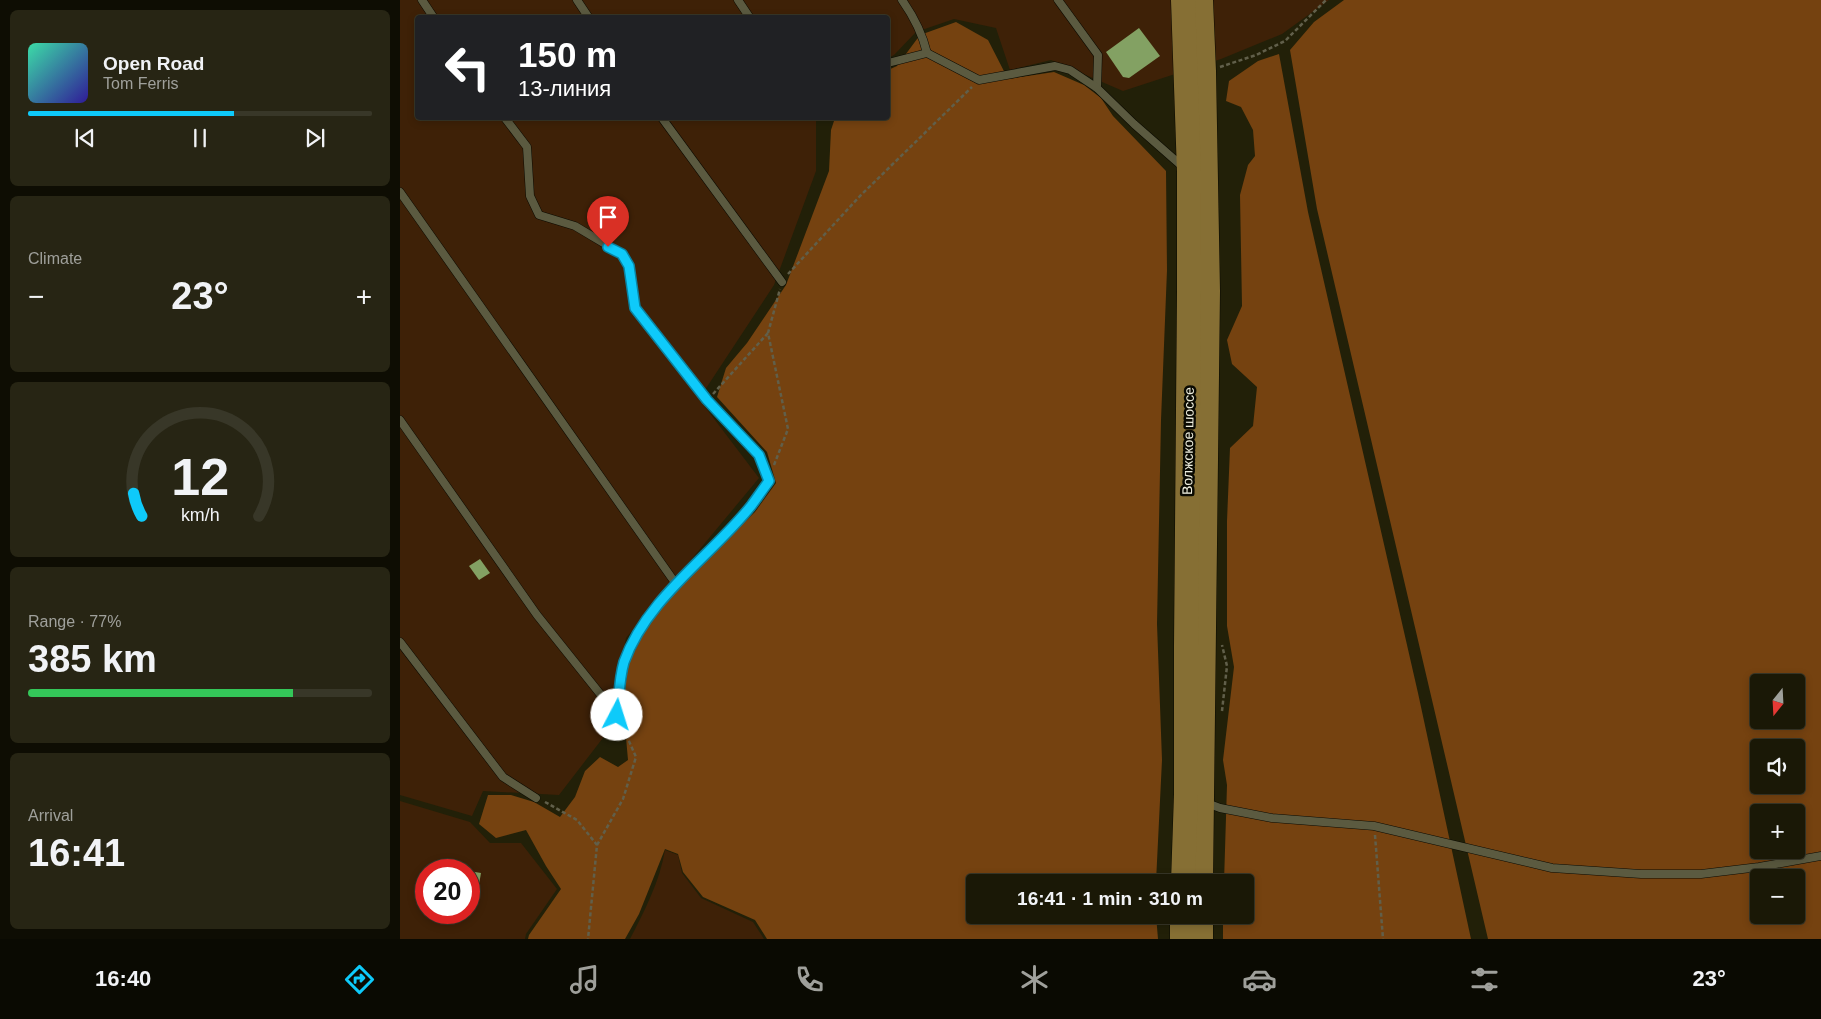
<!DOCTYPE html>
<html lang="en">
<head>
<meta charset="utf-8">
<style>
  body { margin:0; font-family:Helvetica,sans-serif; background:#272514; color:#f1f3f6; height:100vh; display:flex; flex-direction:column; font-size:19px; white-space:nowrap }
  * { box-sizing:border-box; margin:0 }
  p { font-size:16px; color:#9fa09b }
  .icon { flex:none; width:28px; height:28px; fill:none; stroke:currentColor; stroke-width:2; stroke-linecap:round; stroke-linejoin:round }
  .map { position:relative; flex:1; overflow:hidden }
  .sheet { display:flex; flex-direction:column; gap:10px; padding:10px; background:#0e0d03; width:400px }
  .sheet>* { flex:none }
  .banner { position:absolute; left:15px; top:15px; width:475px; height:105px; border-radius:5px; box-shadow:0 2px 8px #0003,0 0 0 1px #383728; background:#202124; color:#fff; overflow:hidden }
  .needle { width:32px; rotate:198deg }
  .fabs { position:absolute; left:1350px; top:674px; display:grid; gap:10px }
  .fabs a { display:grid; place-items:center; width:55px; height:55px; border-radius:5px; background:#1a1806; box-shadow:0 2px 8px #0003,0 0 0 1px #383728; font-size:25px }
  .speed { position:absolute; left:15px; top:859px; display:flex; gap:10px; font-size:25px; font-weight:700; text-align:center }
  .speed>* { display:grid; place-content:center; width:65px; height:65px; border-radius:50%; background:#1a1806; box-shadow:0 2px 8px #0003,0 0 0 1px #383728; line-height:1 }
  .speed .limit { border:8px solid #d22; background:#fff; color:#111 }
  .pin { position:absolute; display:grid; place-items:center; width:42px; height:42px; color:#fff; margin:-51px -21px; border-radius:50% 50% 50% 0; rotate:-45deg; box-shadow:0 0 5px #0007 }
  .pin .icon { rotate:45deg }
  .me { position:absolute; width:55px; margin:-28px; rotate:5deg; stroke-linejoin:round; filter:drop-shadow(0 0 4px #0008) }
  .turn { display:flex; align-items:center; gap:18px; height:105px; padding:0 20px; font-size:22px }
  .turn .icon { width:65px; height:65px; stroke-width:2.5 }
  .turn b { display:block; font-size:35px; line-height:42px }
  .big { font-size:38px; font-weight:600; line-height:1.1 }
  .sheet .tile { flex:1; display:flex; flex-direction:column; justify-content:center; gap:8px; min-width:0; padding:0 18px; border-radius:8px; background:#272514 }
  .sheet .dial { align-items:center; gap:0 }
  .dial svg { height:130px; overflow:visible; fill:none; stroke:#383728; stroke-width:7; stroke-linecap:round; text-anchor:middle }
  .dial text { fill:#f1f3f6; stroke:none }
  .song { display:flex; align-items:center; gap:15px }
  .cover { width:60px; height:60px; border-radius:8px; background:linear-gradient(135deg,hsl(160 70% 55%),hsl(250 70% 35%)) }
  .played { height:5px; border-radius:2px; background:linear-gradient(90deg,#0ecafa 60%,#383728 60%) }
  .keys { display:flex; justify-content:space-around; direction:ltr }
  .heat { display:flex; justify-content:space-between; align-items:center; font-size:28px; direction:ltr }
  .charge { height:8px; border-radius:4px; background:linear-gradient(90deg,#34c759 77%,#383728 0) }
  .trip { position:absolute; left:566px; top:874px; width:288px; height:50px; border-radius:5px; background:#1a1806; box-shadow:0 2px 8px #0003,0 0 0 1px #383728; font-weight:600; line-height:50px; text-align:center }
  .tabs { display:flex; height:80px; justify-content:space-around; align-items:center; background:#0a0a02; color:#9fa09b }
  .tabs .icon { width:35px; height:35px }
  .tabs .on { color:#0ecafa }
  .tabs b { font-size:22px; color:#f1f3f6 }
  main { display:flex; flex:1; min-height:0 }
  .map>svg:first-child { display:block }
  .green { fill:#3e2107; fill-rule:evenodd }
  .forest { fill:#754210; fill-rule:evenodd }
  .building { fill:#83a163 }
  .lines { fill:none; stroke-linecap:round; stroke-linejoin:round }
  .service-casing { stroke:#0b0a00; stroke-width:9 }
  .primary-casing { stroke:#0b0a00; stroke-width:25 }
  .path { stroke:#615f4a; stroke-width:2.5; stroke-dasharray:4 2.5; stroke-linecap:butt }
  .service { stroke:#5b5a40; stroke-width:8 }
  .primary { stroke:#866f34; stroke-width:24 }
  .route-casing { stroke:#0983a2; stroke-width:12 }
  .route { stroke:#0ecafa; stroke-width:9 }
  .labels { text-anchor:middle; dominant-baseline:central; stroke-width:5; stroke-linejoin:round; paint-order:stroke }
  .street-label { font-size:14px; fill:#f0f0e0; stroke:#0a0a02 }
</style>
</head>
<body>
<main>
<section class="sheet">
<div class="tile">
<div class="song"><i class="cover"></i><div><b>Open Road</b><p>Tom Ferris</p></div></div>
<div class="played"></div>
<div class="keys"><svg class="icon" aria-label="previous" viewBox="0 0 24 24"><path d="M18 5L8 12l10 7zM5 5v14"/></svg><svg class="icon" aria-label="pause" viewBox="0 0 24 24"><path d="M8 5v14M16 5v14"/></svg><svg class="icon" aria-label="next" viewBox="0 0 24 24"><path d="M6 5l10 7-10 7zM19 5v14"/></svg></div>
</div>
<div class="tile"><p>Climate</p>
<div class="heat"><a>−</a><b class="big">23°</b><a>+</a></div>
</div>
<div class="tile dial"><svg viewBox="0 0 100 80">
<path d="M14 69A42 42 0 1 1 86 69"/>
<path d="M14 69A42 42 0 0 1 9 55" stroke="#0ecafa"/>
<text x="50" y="56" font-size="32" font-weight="700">12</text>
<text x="50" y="72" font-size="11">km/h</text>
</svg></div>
<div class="tile"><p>Range · 77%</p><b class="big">385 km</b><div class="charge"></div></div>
<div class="tile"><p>Arrival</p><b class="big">16:41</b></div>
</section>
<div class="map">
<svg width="1421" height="939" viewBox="0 0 1421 939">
  <rect width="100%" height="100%" fill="#222008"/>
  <!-- green -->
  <g class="green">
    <path d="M0 0H929L882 34 821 59 723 91 651 60 610 70 596 28 554 19 516 32 494 55 488 58V18H18V118H416V171L374 285 299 399 359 478 226 638 209 730 159 795 83 791 72 816 0 795Z"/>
    <path d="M0 801 70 822 90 843H121L157 889 126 934 125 939H0ZM26 870H69V912H26Z"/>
    <path d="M265 850 278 855 282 873 301 898 353 922 364 939H230C244 912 260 881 265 850Z"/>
  </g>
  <!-- forest -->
  <g class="forest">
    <path d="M944 0H1421V939H1088L917 209 890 50 914 22ZM1359 682H1396V720H1359ZM1359 748H1396V785H1359ZM1359 812H1396V850H1359ZM1359 878H1396V915H1359Z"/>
    <path d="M556 22 588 40 608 79 654 72 684 85 701 98 713 116 766 171 767 270 761 420 757 624 762 760 756 882H575V915H756L758 939H367L355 920 303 897 283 872 278 854 265 849 239 914 225 939H128L129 935 161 889 146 866 126 830 96 838 79 824 88 795H111L134 802 160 817 175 797 185 771 200 757 218 767 228 760 223 704 227 667 247 625 279 585 355 512 376 483 367 452 317 397 326 368 347 343 386 285 429 171 431 130 435 118H488V70L497 66 520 35Z"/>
    <path d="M879 54 908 212 1018 693 1071 939H823V915H845V882H824L827 785 823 760 834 667 827 626V521L830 448 853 426 857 387 832 364 827 340 842 306 840 195 848 165 855 156 853 130 841 107 826 101 829 81 858 61Z"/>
  </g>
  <!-- building -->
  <g class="building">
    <path d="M739 28 760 56 729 78 723 77 706 52Z"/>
    <path d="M80 559 90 573 79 580 69 566Z"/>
    <path d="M69 871 81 873 78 890 69 889Z"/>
  </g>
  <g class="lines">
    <defs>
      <g id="service">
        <path d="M22 0 34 18"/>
        <path d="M177 0 189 18"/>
        <path d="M338 0 350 18"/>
        <path d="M502 0C514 17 522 32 527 53"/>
        <path d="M658 0 698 55 697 88"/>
        <path d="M488 63 527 53 579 80 655 66 670 70 697 88 734 124 783 167"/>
        <path d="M105 118 127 147 130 196 139 215 175 226 222 254 229 266 235 308 307 400 359 455 369 481 351 506 276 584 245 621 224 662 217 715"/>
        <path d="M262 118 382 282"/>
        <path d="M0 192 276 584"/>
        <path d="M0 420 137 615 217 715"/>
        <path d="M0 642 103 777 136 798"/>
        <path d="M804 802 820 808 872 818 974 826 1152 868 1241 874H1301L1359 867 1421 856"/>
      </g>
      <g id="primary">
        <path d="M801 0 804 71 808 291 801 882"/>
        <path d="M783 882 786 794V646L789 291V172L783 0"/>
        <path d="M782 939V915"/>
        <path d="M801 939V915"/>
      </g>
    </defs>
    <!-- service casing -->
    <use href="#service" class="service-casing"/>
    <!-- primary casing -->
    <use href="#primary" class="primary-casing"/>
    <!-- path -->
    <g class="path">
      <path d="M820 67 856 55 885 41 926 0"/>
      <path d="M388 274 460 196 572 87"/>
      <path d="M313 394 368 333"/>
      <path d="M374 465 388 429 368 333 380 289"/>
      <path d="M822 711 827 666 822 645"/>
      <path d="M145 802 177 820 197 845 188 939"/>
      <path d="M975 835 983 939"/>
      <path d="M197 845 223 799 236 757 221 723"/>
    </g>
    <!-- service -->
    <use href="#service" class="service"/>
    <!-- primary -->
    <use href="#primary" class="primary"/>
  </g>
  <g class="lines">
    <defs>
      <path id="route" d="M208 247 222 254 229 266 235 308 307 400 359 455 369 481C363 489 357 498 351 506 310 557 247 598 224 662 219 679 219 698 217 715"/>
    </defs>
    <!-- route casing -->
    <use href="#route" class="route-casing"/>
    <!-- route -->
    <use href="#route" class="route"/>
  </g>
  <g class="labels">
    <!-- street labels -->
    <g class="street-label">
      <text transform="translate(788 441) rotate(-89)">Волжское шоссе</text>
    </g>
  </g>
</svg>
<div class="fabs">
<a><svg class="needle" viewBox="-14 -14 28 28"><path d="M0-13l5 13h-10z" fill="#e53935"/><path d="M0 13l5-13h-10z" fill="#9fa09b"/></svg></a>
<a><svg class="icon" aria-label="sound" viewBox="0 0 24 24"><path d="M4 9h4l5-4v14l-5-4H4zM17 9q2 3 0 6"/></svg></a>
<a>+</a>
<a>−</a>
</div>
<div class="speed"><div class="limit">20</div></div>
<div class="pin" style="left:208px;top:247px;background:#d93025"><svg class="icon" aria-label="arrive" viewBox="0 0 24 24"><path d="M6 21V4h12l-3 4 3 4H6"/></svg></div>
<svg class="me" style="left:217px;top:715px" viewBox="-20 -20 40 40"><circle r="19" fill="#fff"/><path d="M0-13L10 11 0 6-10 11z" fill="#0ecafa"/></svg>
<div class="trip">16:41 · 1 min · 310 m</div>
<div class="banner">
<div class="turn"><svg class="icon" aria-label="left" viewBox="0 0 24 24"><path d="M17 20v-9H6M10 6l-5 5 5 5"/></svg><div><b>150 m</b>13-линия</div></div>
</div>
</div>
</main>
<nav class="tabs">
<b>16:40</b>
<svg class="icon on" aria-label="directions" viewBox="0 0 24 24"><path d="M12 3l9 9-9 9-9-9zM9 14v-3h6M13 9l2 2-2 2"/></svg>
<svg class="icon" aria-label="music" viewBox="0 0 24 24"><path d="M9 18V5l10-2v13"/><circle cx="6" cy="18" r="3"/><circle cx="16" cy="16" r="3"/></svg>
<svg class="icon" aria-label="phone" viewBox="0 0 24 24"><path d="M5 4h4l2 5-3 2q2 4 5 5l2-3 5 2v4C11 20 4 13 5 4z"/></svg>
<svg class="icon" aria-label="climate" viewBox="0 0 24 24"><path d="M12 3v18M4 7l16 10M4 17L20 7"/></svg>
<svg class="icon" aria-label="car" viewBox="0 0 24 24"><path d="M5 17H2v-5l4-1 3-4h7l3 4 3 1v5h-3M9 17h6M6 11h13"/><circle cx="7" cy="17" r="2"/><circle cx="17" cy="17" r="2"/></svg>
<svg class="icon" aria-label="filters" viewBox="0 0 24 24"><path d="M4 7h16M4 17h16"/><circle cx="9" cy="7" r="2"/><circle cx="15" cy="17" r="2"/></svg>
<b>23°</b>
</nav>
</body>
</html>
